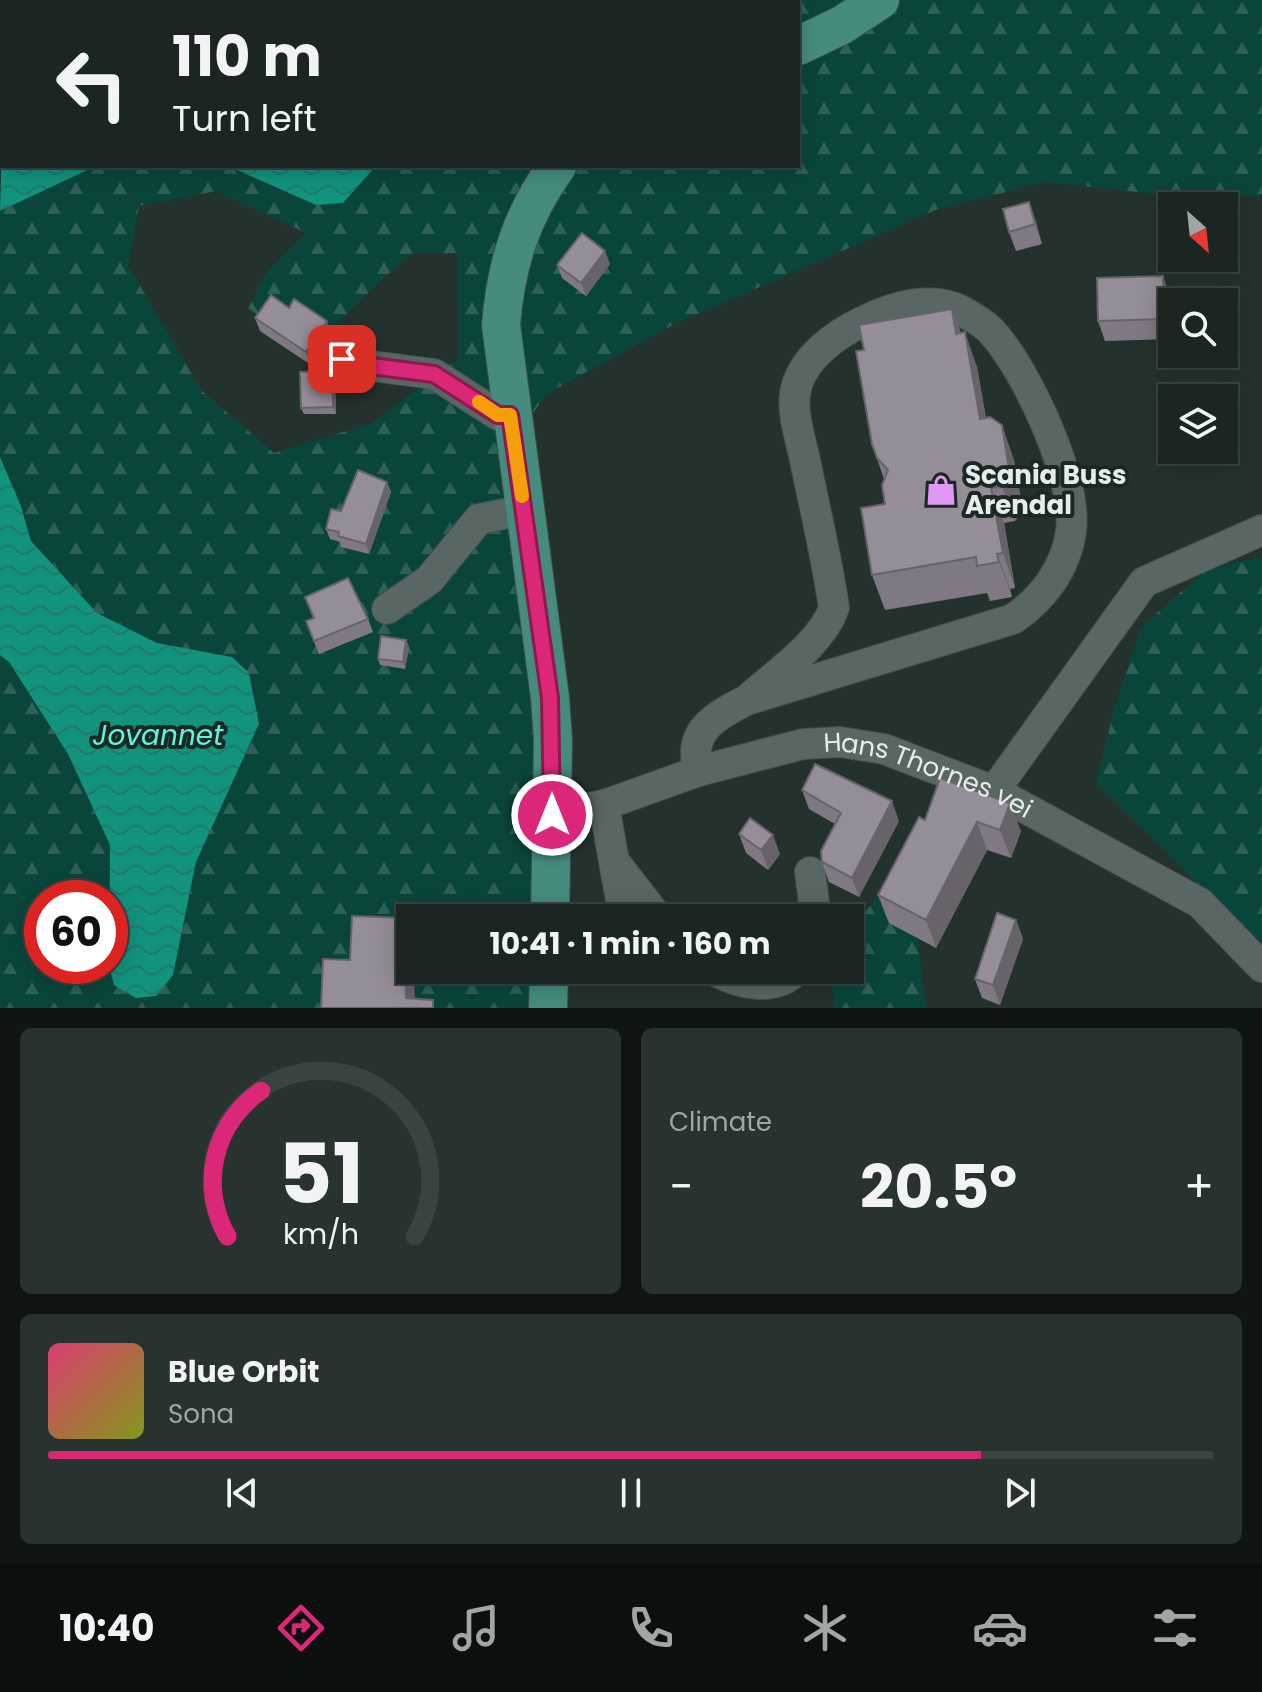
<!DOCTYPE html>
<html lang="en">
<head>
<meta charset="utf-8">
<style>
  body { margin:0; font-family:Poppins,sans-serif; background:#28322f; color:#f1f3f6; height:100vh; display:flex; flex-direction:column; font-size:30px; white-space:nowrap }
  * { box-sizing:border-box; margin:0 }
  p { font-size:26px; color:#a0a5a5 }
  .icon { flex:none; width:44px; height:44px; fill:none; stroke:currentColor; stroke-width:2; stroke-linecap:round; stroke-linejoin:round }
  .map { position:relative; height:1008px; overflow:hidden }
  .drawer { display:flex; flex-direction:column; gap:20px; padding:20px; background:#0f1513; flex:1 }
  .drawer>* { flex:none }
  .guide { position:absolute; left:0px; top:0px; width:800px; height:168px; box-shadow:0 4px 20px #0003,0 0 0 2px #394340; background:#1b2622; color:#f1f3f6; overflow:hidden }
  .needle { width:52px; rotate:153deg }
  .fabs { position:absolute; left:1158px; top:192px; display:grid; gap:16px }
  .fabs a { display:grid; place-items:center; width:80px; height:80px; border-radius:0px; background:#1b2622; box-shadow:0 4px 20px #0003,0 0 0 2px #394340; font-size:40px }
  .speed { position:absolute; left:24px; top:880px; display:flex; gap:16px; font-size:40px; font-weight:700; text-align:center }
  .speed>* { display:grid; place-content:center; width:104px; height:104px; border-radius:50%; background:#1b2622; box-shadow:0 4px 20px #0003,0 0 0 2px #394340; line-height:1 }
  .speed .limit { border:12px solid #d22; background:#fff; color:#111 }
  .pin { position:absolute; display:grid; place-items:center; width:68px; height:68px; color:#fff; margin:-34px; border-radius:16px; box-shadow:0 4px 12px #0006 }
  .me { position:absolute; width:88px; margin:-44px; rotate:0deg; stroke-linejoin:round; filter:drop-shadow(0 0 6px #0008) }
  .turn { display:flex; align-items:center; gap:28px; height:168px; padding:0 40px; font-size:36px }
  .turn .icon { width:104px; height:104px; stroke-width:2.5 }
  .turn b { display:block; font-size:56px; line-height:68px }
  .big { font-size:60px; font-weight:700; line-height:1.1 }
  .drawer .widget { flex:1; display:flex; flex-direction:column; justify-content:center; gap:12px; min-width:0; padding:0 28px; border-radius:12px; background:#28322f }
  .drawer .dial { align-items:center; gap:0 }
  .dial svg { height:208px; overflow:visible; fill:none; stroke:#394340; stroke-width:7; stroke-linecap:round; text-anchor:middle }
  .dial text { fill:#f1f3f6; stroke:none }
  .song { display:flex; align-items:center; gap:24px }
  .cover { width:96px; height:96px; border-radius:12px; background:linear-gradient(135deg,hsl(340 70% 55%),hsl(70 70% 35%)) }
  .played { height:8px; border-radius:4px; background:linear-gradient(90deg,#db2777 80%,#394340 80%) }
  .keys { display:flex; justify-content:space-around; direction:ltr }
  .heat { display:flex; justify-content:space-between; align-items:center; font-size:44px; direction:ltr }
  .drawer .tiles { flex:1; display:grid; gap:20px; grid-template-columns:1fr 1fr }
  .widget:last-child { grid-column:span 2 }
  .trip { position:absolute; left:396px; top:904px; width:468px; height:80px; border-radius:0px; background:#1b2622; box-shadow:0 4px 20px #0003,0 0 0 2px #394340; font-weight:700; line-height:80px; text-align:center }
  .dock { display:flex; height:128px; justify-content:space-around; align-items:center; background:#0b0f0e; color:#a0a5a5 }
  .dock .icon { width:56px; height:56px }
  .dock .on { color:#db2777 }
  .dock b { font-size:36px; color:#f1f3f6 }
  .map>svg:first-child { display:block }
  .forest { fill:url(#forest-firs); fill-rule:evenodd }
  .water { fill:url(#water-waves) }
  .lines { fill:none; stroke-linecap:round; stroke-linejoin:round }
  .minor-casing { stroke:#414d4a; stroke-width:32 }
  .major-casing { stroke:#414d4a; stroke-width:40 }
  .minor { stroke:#586763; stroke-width:30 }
  .major { stroke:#458c7e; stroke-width:38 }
  .wall { fill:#807983 }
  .shaded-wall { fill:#68636a }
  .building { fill:#958d98; stroke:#68636a; stroke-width:2 }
  .route-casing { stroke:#8e194d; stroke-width:20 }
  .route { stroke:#db2777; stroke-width:14 }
  .slow { stroke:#f59e0b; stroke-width:14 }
  .labels { text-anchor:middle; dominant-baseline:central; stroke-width:8; stroke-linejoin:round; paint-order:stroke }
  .poi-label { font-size:26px; font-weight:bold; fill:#e4edea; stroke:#1b2825; text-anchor:start }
  .street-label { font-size:26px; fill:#e4edea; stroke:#1b2825 }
  .water-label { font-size:28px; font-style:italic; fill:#5df6d9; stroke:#1b2825 }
</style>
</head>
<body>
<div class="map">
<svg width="1262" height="1008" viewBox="0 0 1262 1008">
  <defs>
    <pattern id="forest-firs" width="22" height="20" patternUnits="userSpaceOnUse" patternTransform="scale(2)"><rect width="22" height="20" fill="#0a453b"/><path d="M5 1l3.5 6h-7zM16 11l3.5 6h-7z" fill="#2e6058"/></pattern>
    <pattern id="water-waves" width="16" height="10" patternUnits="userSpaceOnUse" patternTransform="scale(2)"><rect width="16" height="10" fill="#12937e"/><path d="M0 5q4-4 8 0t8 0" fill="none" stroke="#24786a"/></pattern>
  </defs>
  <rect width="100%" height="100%" fill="#24322e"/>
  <!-- forest -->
  <g class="forest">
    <path d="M86 0H221L85 2Z"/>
    <path d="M586 0H1262V196L1183 197 1046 182 935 210 673 325 550 392 520 428 551 918H410V970H553V1008H0V655L9 662 68 754 110 845 108 898H42V966H109L114 985 173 975 196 862 259 724 249 673 232 657 157 643 97 613 31 541 21 506 0 457V211L96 166H228L343 202 376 166H798V2H583ZM216 191 306 233 269 269 248 308 307 351 410 254 458 253 459 358 372 423 274 453 201 390 128 265 139 206Z"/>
    <path d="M1262 557V964L1194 880 1096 784 1113 714 1141 627 1208 568Z"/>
    <path d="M907 857 926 1008H835L829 970H850V932Z"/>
  </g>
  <!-- water -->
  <g class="water">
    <path d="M221 0H586L218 2Z"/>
    <path d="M2 140V166H96L0 211Z"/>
    <path d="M228 166H376L343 203 316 205Z"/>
    <path d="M0 457 21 506 31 541 97 613 157 643 232 657 249 673 259 724 196 862 173 975 156 996 136 998 114 985 109 966 110 845 68 754 9 662 0 655Z"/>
  </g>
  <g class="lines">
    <defs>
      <g id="minor">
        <path d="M342 359 356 364 434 374 498 415H510"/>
        <path d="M387 609 429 580 479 519 524 510"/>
        <path d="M699 771C686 731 717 715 747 700L1013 619C1043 599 1066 568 1071 531 1078 480 1026 369 992 332 985 324 971 316 962 311 927 293 883 310 852 327 827 341 799 364 795 394 792 417 802 443 806 465 816 513 827 560 834 608 821 645 775 674 747 700"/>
        <path d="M994 791 1144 582 1262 530"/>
        <path d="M604 805 624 918"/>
        <path id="s1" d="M552 815 604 805 699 771 803 744 840 742 884 749 994 791 1200 903 1262 967"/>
        <path d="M617 865 658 918"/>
        <path d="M810 872 816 918"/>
        <path d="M713 970C738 984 774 993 797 970"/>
      </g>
      <g id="major">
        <path d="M798 46 842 25 880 0"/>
        <path d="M550 918 553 740 550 698 501 325C506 264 521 216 557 166"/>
        <path d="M548 1008 549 970"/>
      </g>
    </defs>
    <!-- minor casing -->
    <use href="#minor" class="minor-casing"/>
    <!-- major casing -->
    <use href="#major" class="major-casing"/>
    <!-- minor -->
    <use href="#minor" class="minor"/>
    <!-- major -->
    <use href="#major" class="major"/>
  </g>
  <!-- wall -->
  <g class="wall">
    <path d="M1029 202 1042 244 1016 251 1009 232Z"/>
    <path d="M610 264 586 296 562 278 557 265Z"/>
    <path d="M1170 295 1171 339 1105 341 1098 321Z"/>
    <path d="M952 309 961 333 977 367 986 418 1014 460 1023 510 1015 521 1004 523 1015 588 1010 589 1012 597 990 601 987 593 885 610 872 575 885 504 884 479 872 444 864 350Z"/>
    <path d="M255 318 327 321 331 334 311 365 260 331Z"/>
    <path d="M335 378 336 414H304L301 408Z"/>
    <path d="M387 482 391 492 369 554 341 547 340 542 330 539 326 529 341 511Z"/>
    <path d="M305 597 368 619 373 632 319 654 306 621 313 618Z"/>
    <path d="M406 640 409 647 405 669 380 665 378 659Z"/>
    <path d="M940 778 1021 831 1011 858 987 850 936 948 889 923 878 895 925 820Z"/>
    <path d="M802 790 899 821 859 897 829 882 822 862 835 824 809 809Z"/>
    <path d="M739 834 780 854 768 870 746 853Z"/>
    <path d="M1016 920 1023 939 1000 1005 982 998 975 979Z"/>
  </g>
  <!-- shaded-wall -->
  <g class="shaded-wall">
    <path d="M1029 202 1036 221 1042 244 1035 224Z"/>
    <path d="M605 251 610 264 586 296 581 283Z"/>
    <path d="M1163 276 1170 295 1171 339 1164 319Z"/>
    <path d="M952 309 965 344 956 334Z"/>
    <path d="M327 321 331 334 311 365 306 352Z"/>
    <path d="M965 332 977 367 992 454 980 419Z"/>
    <path d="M332 371 335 378 336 414 333 407Z"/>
    <path d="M1002 425 1014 460 1023 510 1015 521 1002 486Z"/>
    <path d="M387 482 391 492 369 554 366 544Z"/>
    <path d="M991 488 1004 523 1015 588 1003 553Z"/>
    <path d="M997 554 1010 589 1012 597 999 562Z"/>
    <path d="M406 640 409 647 405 669 403 662Z"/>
    <path d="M892 801 899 821 859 897 852 878Z"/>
    <path d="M1010 803 1021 831 1011 858 1000 830Z"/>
    <path d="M977 822 987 850 936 948 926 920Z"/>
    <path d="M773 835 780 854 768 870 761 850Z"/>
    <path d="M405 918 410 933V970H414L415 1008 406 998Z"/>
    <path d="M1016 920 1023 939 1000 1005 993 985Z"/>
  </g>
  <!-- building -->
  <g class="building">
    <path d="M1029 202 1035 224 1009 232 1003 209Z"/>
    <path d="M582 233 605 251 581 283 557 265Z"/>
    <path d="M1163 276 1164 319 1098 321 1097 278Z"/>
    <path d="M271 295 289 308 294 299 327 321 306 352 255 318Z"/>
    <path d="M952 309 956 334 965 332 980 419 990 417 1002 425 1010 475 1002 486 991 488 1003 553 997 554 999 562 977 566 976 557 872 575 861 508 885 504 882 485 888 470 877 458 872 444 856 351 864 350 859 325Z"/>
    <path d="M332 371 333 407 301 408 300 372Z"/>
    <path d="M358 470 387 482 366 544 338 536 339 532 326 529 331 509 341 511Z"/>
    <path d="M348 578 368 619 314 641 306 621 314 618 305 597Z"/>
    <path d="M381 636 406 640 403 662 378 659Z"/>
    <path d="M815 764 892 801 852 878 822 862 821 851 841 813 802 790Z"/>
    <path d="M940 778 1010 803 1000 830 977 822 926 920 878 895 919 817 925 820Z"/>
    <path d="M750 818 773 835 761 850 739 834Z"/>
    <path d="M997 913 1016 920 993 985 975 979Z"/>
    <path d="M352 916 405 918 406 998 433 1000V1008H321L323 959 350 960Z"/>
  </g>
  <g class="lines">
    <defs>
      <path id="route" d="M342 359 356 364 434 374 498 415H510L550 698 552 815"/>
    </defs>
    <!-- route casing -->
    <use href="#route" class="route-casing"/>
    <!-- route -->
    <use href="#route" class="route"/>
    <!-- slow -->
    <path class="slow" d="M479 402 498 415H510L522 496"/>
  </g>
  <!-- icons -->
  <defs>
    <symbol id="shop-bare" viewBox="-9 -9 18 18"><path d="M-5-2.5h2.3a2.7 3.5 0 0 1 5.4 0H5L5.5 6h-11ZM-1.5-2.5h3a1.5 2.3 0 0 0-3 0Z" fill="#dd99f4" stroke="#1b2825" stroke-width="2.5" paint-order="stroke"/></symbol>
  </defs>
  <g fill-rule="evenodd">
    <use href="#shop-bare" x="919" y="468" width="44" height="44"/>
  </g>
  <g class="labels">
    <!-- poi labels -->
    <g class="poi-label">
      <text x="965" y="475">Scania Buss<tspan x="965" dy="30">Arendal</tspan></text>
    </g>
    <!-- street labels -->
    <g class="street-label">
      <text stroke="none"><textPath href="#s1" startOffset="392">Hans Thornes vei</textPath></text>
    </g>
    <!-- water labels -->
    <g class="water-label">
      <text x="158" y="735">Jovannet</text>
    </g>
  </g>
</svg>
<div class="fabs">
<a><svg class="needle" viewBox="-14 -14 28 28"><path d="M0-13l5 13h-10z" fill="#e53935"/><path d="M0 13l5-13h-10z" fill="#a0a5a5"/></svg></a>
<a><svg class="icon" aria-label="search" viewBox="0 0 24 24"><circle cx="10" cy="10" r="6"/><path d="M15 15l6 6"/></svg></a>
<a><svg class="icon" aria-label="layers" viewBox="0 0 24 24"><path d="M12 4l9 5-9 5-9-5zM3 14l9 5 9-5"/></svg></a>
</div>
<div class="speed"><div class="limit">60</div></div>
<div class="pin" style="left:342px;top:359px;background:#d93025"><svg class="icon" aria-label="arrive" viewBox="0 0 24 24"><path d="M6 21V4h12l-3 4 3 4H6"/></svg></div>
<svg class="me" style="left:552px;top:815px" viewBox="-20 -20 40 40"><circle r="17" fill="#db2777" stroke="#fff" stroke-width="3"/><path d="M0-11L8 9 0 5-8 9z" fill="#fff"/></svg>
<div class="trip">10:41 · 1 min · 160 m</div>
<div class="guide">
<div class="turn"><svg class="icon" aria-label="left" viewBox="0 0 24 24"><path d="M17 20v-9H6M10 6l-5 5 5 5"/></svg><div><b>110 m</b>Turn left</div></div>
</div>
</div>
<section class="drawer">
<div class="tiles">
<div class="widget dial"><svg viewBox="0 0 100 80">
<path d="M14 69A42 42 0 1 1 86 69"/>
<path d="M14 69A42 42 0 0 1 27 13" stroke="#db2777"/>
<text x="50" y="56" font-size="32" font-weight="700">51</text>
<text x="50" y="72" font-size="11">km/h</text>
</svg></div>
<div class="widget"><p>Climate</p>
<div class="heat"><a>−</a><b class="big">20.5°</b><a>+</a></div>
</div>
<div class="widget">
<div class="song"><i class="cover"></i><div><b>Blue Orbit</b><p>Sona</p></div></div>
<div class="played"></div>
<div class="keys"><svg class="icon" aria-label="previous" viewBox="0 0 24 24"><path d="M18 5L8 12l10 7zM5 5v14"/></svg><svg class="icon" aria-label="pause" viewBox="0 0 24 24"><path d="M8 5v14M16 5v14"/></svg><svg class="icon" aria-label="next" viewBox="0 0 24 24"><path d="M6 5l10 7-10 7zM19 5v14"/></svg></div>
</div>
</div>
</section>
<nav class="dock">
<b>10:40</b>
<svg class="icon on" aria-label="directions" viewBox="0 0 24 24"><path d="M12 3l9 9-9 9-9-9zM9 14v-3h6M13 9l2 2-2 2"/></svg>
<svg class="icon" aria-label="music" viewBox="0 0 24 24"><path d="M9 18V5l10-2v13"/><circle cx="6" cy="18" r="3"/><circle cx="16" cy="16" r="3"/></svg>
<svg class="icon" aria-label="phone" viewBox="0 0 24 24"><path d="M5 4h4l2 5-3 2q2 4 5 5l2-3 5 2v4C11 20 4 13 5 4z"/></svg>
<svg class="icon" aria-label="climate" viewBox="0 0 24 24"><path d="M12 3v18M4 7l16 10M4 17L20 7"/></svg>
<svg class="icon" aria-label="car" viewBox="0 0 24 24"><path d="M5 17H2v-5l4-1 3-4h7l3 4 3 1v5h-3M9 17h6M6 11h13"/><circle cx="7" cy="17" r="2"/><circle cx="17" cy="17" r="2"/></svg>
<svg class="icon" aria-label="filters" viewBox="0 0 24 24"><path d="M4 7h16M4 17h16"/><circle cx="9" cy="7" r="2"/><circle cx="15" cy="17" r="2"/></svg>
</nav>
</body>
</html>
